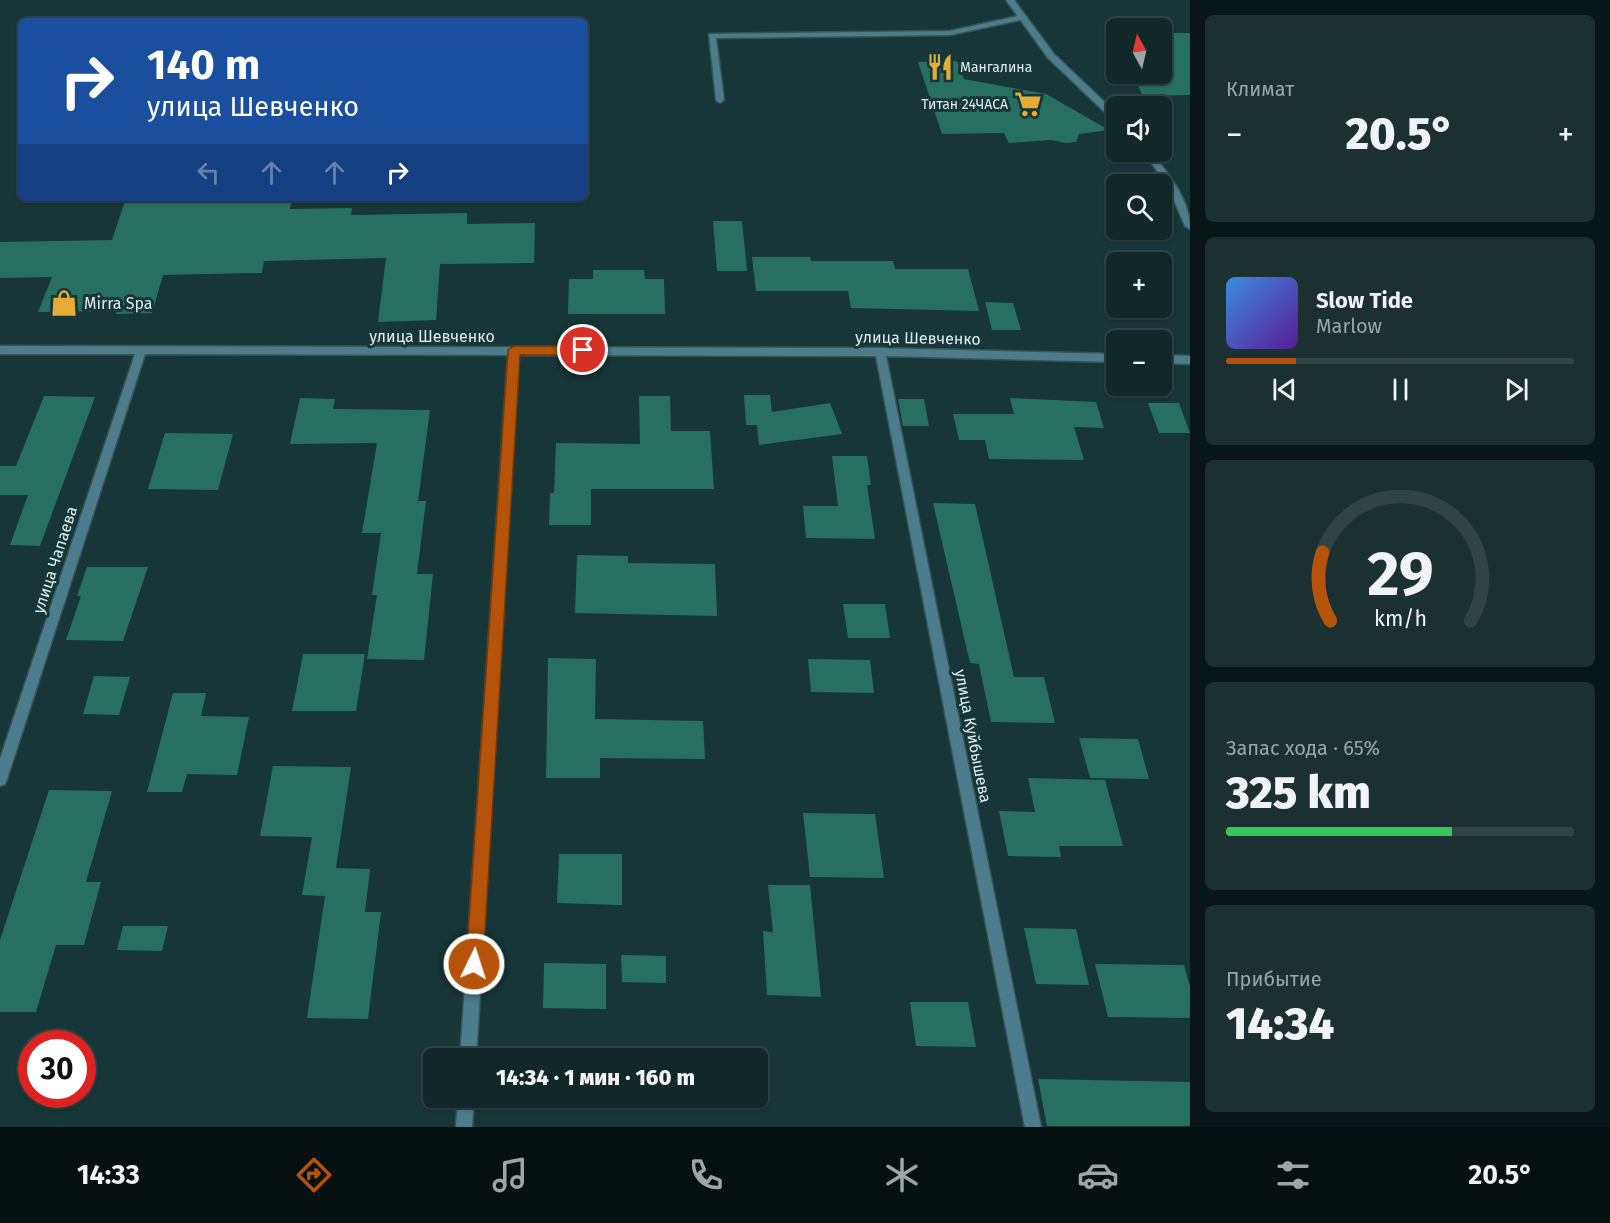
<!DOCTYPE html>
<html lang="ru">
<head>
<meta charset="utf-8">
<style>
  body { margin:0; font-family:"Fira Sans",sans-serif; background:#1a3031; color:#f1f3f6; height:100vh; display:flex; flex-direction:column; font-size:22px; white-space:nowrap }
  * { box-sizing:border-box; margin:0 }
  p { font-size:20px; color:#9ca6a8 }
  .icon { flex:none; width:33px; height:33px; fill:none; stroke:currentColor; stroke-width:2; stroke-linecap:round; stroke-linejoin:round }
  .map { position:relative; flex:1; overflow:hidden }
  .drawer { display:flex; flex-direction:column; gap:15px; padding:15px; background:#091617; width:420px }
  .drawer>* { flex:none }
  .guide { position:absolute; left:18px; top:18px; width:570px; height:183px; border-radius:9px; box-shadow:0 2px 4px #0004,0 0 0 2px #304446; background:#1a4fa0; color:#fff; overflow:hidden }
  .needle { width:39px; rotate:352deg }
  .tools { position:absolute; left:1106px; top:18px; display:grid; gap:12px }
  .tools a { display:grid; place-items:center; width:66px; height:66px; border-radius:9px; background:#112829; box-shadow:0 2px 4px #0004,0 0 0 2px #304446; font-size:30px }
  .speed { position:absolute; left:18px; top:1030px; display:flex; gap:12px; font-size:30px; font-weight:700; text-align:center }
  .speed>* { display:grid; place-content:center; width:78px; height:78px; border-radius:50%; background:#112829; box-shadow:0 2px 4px #0004,0 0 0 2px #304446; line-height:1 }
  .speed .limit { border:9px solid #d22; background:#fff; color:#111 }
  .pin { position:absolute; display:grid; place-items:center; width:51px; height:51px; color:#fff; margin:-26px; border:3px solid #fff; border-radius:50%; box-shadow:0 2px 6px #0007 }
  .me { position:absolute; width:66px; margin:-33px; rotate:4deg; stroke-linejoin:round; filter:drop-shadow(0 0 4px #0008) }
  .turn { display:flex; align-items:center; gap:21px; height:126px; padding:0 30px; font-size:27px }
  .turn .icon { width:78px; height:78px; stroke-width:2.5 }
  .turn b { display:block; font-size:42px; line-height:51px }
  .lanes { display:flex; align-items:center; height:57px; padding:0 30px; background:#0003; justify-content:center; gap:30px; direction:ltr }
  .lanes .off { opacity:.35 }
  .big { font-size:45px; font-weight:800; line-height:1.1 }
  .drawer .widget { flex:1; display:flex; flex-direction:column; justify-content:center; gap:9px; min-width:0; padding:0 21px; border-radius:9px; background:#1a3031 }
  .drawer .dial { align-items:center; gap:0 }
  .dial svg { height:156px; overflow:visible; fill:none; stroke:#304446; stroke-width:7; stroke-linecap:round; text-anchor:middle }
  .dial text { fill:#f1f3f6; stroke:none }
  .song { display:flex; align-items:center; gap:18px }
  .cover { width:72px; height:72px; border-radius:9px; background:linear-gradient(135deg,hsl(210 70% 55%),hsl(270 70% 35%)) }
  .played { height:6px; border-radius:3px; background:linear-gradient(90deg,#b45309 20%,#304446 20%) }
  .keys { display:flex; justify-content:space-around; direction:ltr }
  .heat { display:flex; justify-content:space-between; align-items:center; font-size:33px; direction:ltr }
  .charge { height:9px; border-radius:4px; background:linear-gradient(90deg,#34c759 65%,#304446 0) }
  .trip { position:absolute; left:423px; top:1048px; width:345px; height:60px; border-radius:9px; background:#112829; box-shadow:0 2px 4px #0004,0 0 0 2px #304446; font-weight:800; line-height:60px; text-align:center }
  .tabs { display:flex; height:96px; justify-content:space-around; align-items:center; background:#071010; color:#9ca6a8 }
  .tabs .icon { width:42px; height:42px }
  .tabs .active { color:#b45309 }
  .tabs b { font-size:27px; color:#f1f3f6 }
  main { display:flex; flex:1; min-height:0 }
  .map>svg:first-child { display:block }
  .building { fill:#276f5f }
  .lines { fill:none; stroke-linecap:round; stroke-linejoin:round }
  .lane-casing { stroke:#375454; stroke-width:3 }
  .street-casing { stroke:#375454; stroke-width:3 }
  .lane { fill:#4d7c8d; fill-rule:evenodd }
  .street { fill:#4d7c8d; fill-rule:evenodd }
  .route { fill:#b45309; stroke:#753606; stroke-width:1.5 }
  .labels { text-anchor:middle; dominant-baseline:central; stroke-width:6; stroke-linejoin:round; paint-order:stroke }
  .far-poi-label { font-size:14px; fill:#ddefef; stroke:#173637; text-anchor:start }
  .poi-label { font-size:16px; fill:#ddefef; stroke:#173637; text-anchor:start }
  .street-label { font-size:16px; fill:#ddefef; stroke:#173637 }
</style>
</head>
<body>
<main>
<div class="map">
<svg width="1190" height="1127" viewBox="0 0 1190 1127">
  <rect width="100%" height="100%" fill="#173637"/>
  <!-- building -->
  <g class="building">
    <path d="M1161 30 1163 33H1190V95L1143 96 1132 74H1161Z"/>
    <path d="M957 61 964 79 1046 94 1109 130 1079 134 1076 142 1066 143 1051 140 1009 143 1004 133 942 134 918 62Z"/>
    <path d="M126 198H292L290 209 352 208 351 215 467 213V224L535 223 534 263 440 264 436 320 378 322 386 258 264 261 262 273 163 275 152 313 116 314 117 311 38 312 52 277 0 278V242L112 240Z"/>
    <path d="M713 221H742L747 271H717Z"/>
    <path d="M752 257H810L811 261H893L895 269H968L979 311 851 308 848 291H756Z"/>
    <path d="M593 270H644L645 279H664L665 314H568L569 279H593Z"/>
    <path d="M985 302 1013 303 1021 330H992Z"/>
    <path d="M744 395H770L772 412 830 403 842 434 759 445 757 425H746Z"/>
    <path d="M44 396 95 397 40 546 10 545 28 495H0V466H16Z"/>
    <path d="M639 396H670L671 431H710L714 489H591V525H549L550 493H554L556 443 640 444Z"/>
    <path d="M300 398 335 399 333 409 430 410 418 501H426L417 574H433L424 660 367 659 377 595H372L381 533H362L377 443 290 444Z"/>
    <path d="M1010 398 1096 402 1104 428 1074 427 1084 460 989 459 985 440H959L953 414H1014Z"/>
    <path d="M898 399H924L929 426H903Z"/>
    <path d="M1148 403H1179L1190 433H1159Z"/>
    <path d="M165 433 233 434 218 490 148 489Z"/>
    <path d="M832 456H867L871 485H867L875 539 806 538 803 506H838Z"/>
    <path d="M933 503 975 504 1014 677H1044L1055 723 991 722 979 664 970 663Z"/>
    <path d="M577 555 628 556V563L715 564 717 616 575 613Z"/>
    <path d="M87 567H148L123 641 66 640 81 596H77Z"/>
    <path d="M843 604H885L890 638H848Z"/>
    <path d="M303 654H365L356 711H292Z"/>
    <path d="M548 658 596 659 595 719 703 721 705 759 600 758V778H546Z"/>
    <path d="M808 659 870 660 874 693 811 692Z"/>
    <path d="M94 676 130 677 119 715 83 714Z"/>
    <path d="M173 693H206L201 716 249 717 237 775 187 774 182 792H147Z"/>
    <path d="M1079 738 1138 739 1149 779 1090 778Z"/>
    <path d="M273 766 351 767 336 868 370 869 365 912H381L368 1019 307 1018 325 896 302 895 312 837 260 836Z"/>
    <path d="M1028 778 1105 780 1123 846H1059L1061 857 1008 856 999 811 1035 812Z"/>
    <path d="M49 790 112 791 86 882H101L84 945H56L36 1012H0V940Z"/>
    <path d="M803 813 875 814 884 878 810 877Z"/>
    <path d="M559 854H622V905L557 903Z"/>
    <path d="M768 885H810L821 997 767 995 763 931 773 932Z"/>
    <path d="M123 926H168L162 951 117 950Z"/>
    <path d="M1024 928 1076 929 1089 985 1036 984Z"/>
    <path d="M621 955 666 956V983L622 982Z"/>
    <path d="M544 963 606 964V1009L543 1008Z"/>
    <path d="M1095 964 1184 965 1190 987V1018L1108 1017Z"/>
    <path d="M910 1002H968L976 1047 916 1046Z"/>
    <path d="M1038 1079 1190 1082V1126H1047Z"/>
  </g>
  <g class="lines">
    <defs>
      <path id="lane" d="M1022 15 1026 17 1025 19 950 35 716 38 724 100 720 103 716 100 709 34 950 31Z"/>
      <g id="street">
        <path d="M1006 0H1014L1054 54 1116 113V121L1113 120 1048 58Z"/>
        <path d="M1143 152H1151C1169 175 1190 199 1190 229L1185 226 1167 184Z"/>
        <path d="M0 346 880 348 1116 354V362L886 356 1041 1127H1025L876 356 519 355 476 1059H460L508 355 145 354 7 779 5 784 0 786V759L135 354H0Z"/>
        <path d="M1161 355 1190 356V364L1161 363Z"/>
        <path d="M458 1098H474L472 1127H456Z"/>
      </g>
    </defs>
    <!-- lane casing -->
    <use href="#lane" class="lane-casing"/>
    <!-- street casing -->
    <use href="#street" class="street-casing"/>
    <!-- lane -->
    <use href="#lane" class="lane"/>
    <!-- street -->
    <use href="#street" class="street"/>
  </g>
  <!-- route -->
  <path class="route" d="M514 346H583L589 350 583 355H520L483 964 480 971 474 973 468 971 466 964 508 350Z"/>
  <!-- icons -->
  <defs>
    <symbol id="restaurant-bare" viewBox="-9 -9 18 18"><path d="M-5-6h1v4h1v-4h1v4h1v-4h1v5L-1.5 .5V6h-2V.5L-5-1ZM5-6V6H3V1.5H1.5Q1.5-4 5-6Z" fill="#e6ad36" stroke="#173637" stroke-width="2.5" paint-order="stroke"/></symbol>
    <symbol id="supermarket-bare" viewBox="-9 -9 18 18"><path d="M-6-5.5h2.5l.6 2H6L4.5 2H-2.5L-4.4-4H-6ZM-1.5 3.2a1.3 1.3 0 1 0 .1 0ZM3 3.2a1.3 1.3 0 1 0 .1 0Z" fill="#e6ad36" stroke="#173637" stroke-width="2.5" paint-order="stroke"/></symbol>
    <symbol id="shop-bare" viewBox="-9 -9 18 18"><path d="M-5-2.5h2.3a2.7 3.5 0 0 1 5.4 0H5L5.5 6h-11ZM-1.5-2.5h3a1.5 2.3 0 0 0-3 0Z" fill="#e6ad36" stroke="#173637" stroke-width="2.5" paint-order="stroke"/></symbol>
  </defs>
  <g fill-rule="evenodd">
    <use href="#restaurant-bare" x="921" y="48" width="38" height="38"/>
    <use href="#supermarket-bare" x="1009" y="85" width="38" height="38"/>
    <use href="#shop-bare" x="45" y="284" width="38" height="38"/>
  </g>
  <g class="labels">
    <!-- far-poi labels -->
    <g class="far-poi-label">
      <text x="960" y="67">Мангалина</text>
      <text x="1008" y="104" text-anchor="end">Титан 24ЧАСА</text>
    </g>
    <!-- poi labels -->
    <g class="poi-label">
      <text x="84" y="303">Mirra Spa</text>
    </g>
    <!-- street labels -->
    <g class="street-label">
      <text x="432" y="336">улица Шевченко</text>
      <text transform="translate(918 338) rotate(1)">улица Шевченко</text>
      <text transform="translate(55 560) rotate(-72)">улица Чапаева</text>
      <text transform="translate(973 736) rotate(79)">улица Куйбышева</text>
    </g>
  </g>
</svg>
<div class="tools">
<a><svg class="needle" viewBox="-14 -14 28 28"><path d="M0-13l5 13h-10z" fill="#e53935"/><path d="M0 13l5-13h-10z" fill="#9ca6a8"/></svg></a>
<a><svg class="icon" aria-label="sound" viewBox="0 0 24 24"><path d="M4 9h4l5-4v14l-5-4H4zM17 9q2 3 0 6"/></svg></a>
<a><svg class="icon" aria-label="search" viewBox="0 0 24 24"><circle cx="10" cy="10" r="6"/><path d="M15 15l6 6"/></svg></a>
<a>+</a>
<a>−</a>
</div>
<div class="speed"><div class="limit">30</div></div>
<div class="pin" style="left:583px;top:350px;background:#d93025"><svg class="icon" aria-label="arrive" viewBox="0 0 24 24"><path d="M6 21V4h12l-3 4 3 4H6"/></svg></div>
<svg class="me" style="left:474px;top:964px" viewBox="-20 -20 40 40"><circle r="17" fill="#b45309" stroke="#fff" stroke-width="3"/><path d="M0-11L8 9 0 5-8 9z" fill="#fff"/></svg>
<div class="trip">14:34 · 1 мин · 160 m</div>
<div class="guide">
<div class="turn"><svg class="icon" aria-label="right" viewBox="0 0 24 24"><path d="M7 20v-9h11M14 6l5 5-5 5"/></svg><div><b>140 m</b>улица Шевченко</div></div>
<div class="lanes"><svg class="icon off" aria-label="left" viewBox="0 0 24 24"><path d="M17 20v-9H6M10 6l-5 5 5 5"/></svg><svg class="icon off" aria-label="ahead" viewBox="0 0 24 24"><path d="M12 20V5M6 11l6-6 6 6"/></svg><svg class="icon off" aria-label="ahead" viewBox="0 0 24 24"><path d="M12 20V5M6 11l6-6 6 6"/></svg><svg class="icon" aria-label="right" viewBox="0 0 24 24"><path d="M7 20v-9h11M14 6l5 5-5 5"/></svg></div>
</div>
</div>
<section class="drawer">
<div class="widget"><p>Климат</p>
<div class="heat"><a>−</a><b class="big">20.5°</b><a>+</a></div>
</div>
<div class="widget">
<div class="song"><i class="cover"></i><div><b>Slow Tide</b><p>Marlow</p></div></div>
<div class="played"></div>
<div class="keys"><svg class="icon" aria-label="previous" viewBox="0 0 24 24"><path d="M18 5L8 12l10 7zM5 5v14"/></svg><svg class="icon" aria-label="pause" viewBox="0 0 24 24"><path d="M8 5v14M16 5v14"/></svg><svg class="icon" aria-label="next" viewBox="0 0 24 24"><path d="M6 5l10 7-10 7zM19 5v14"/></svg></div>
</div>
<div class="widget dial"><svg viewBox="0 0 100 80">
<path d="M14 69A42 42 0 1 1 86 69"/>
<path d="M14 69A42 42 0 0 1 10 34" stroke="#b45309"/>
<text x="50" y="56" font-size="32" font-weight="700">29</text>
<text x="50" y="72" font-size="11">km/h</text>
</svg></div>
<div class="widget"><p>Запас хода · 65%</p><b class="big">325 km</b><div class="charge"></div></div>
<div class="widget"><p>Прибытие</p><b class="big">14:34</b></div>
</section>
</main>
<nav class="tabs">
<b>14:33</b>
<svg class="icon active" aria-label="directions" viewBox="0 0 24 24"><path d="M12 3l9 9-9 9-9-9zM9 14v-3h6M13 9l2 2-2 2"/></svg>
<svg class="icon" aria-label="music" viewBox="0 0 24 24"><path d="M9 18V5l10-2v13"/><circle cx="6" cy="18" r="3"/><circle cx="16" cy="16" r="3"/></svg>
<svg class="icon" aria-label="phone" viewBox="0 0 24 24"><path d="M5 4h4l2 5-3 2q2 4 5 5l2-3 5 2v4C11 20 4 13 5 4z"/></svg>
<svg class="icon" aria-label="climate" viewBox="0 0 24 24"><path d="M12 3v18M4 7l16 10M4 17L20 7"/></svg>
<svg class="icon" aria-label="car" viewBox="0 0 24 24"><path d="M5 17H2v-5l4-1 3-4h7l3 4 3 1v5h-3M9 17h6M6 11h13"/><circle cx="7" cy="17" r="2"/><circle cx="17" cy="17" r="2"/></svg>
<svg class="icon" aria-label="filters" viewBox="0 0 24 24"><path d="M4 7h16M4 17h16"/><circle cx="9" cy="7" r="2"/><circle cx="15" cy="17" r="2"/></svg>
<b>20.5°</b>
</nav>
</body>
</html>
